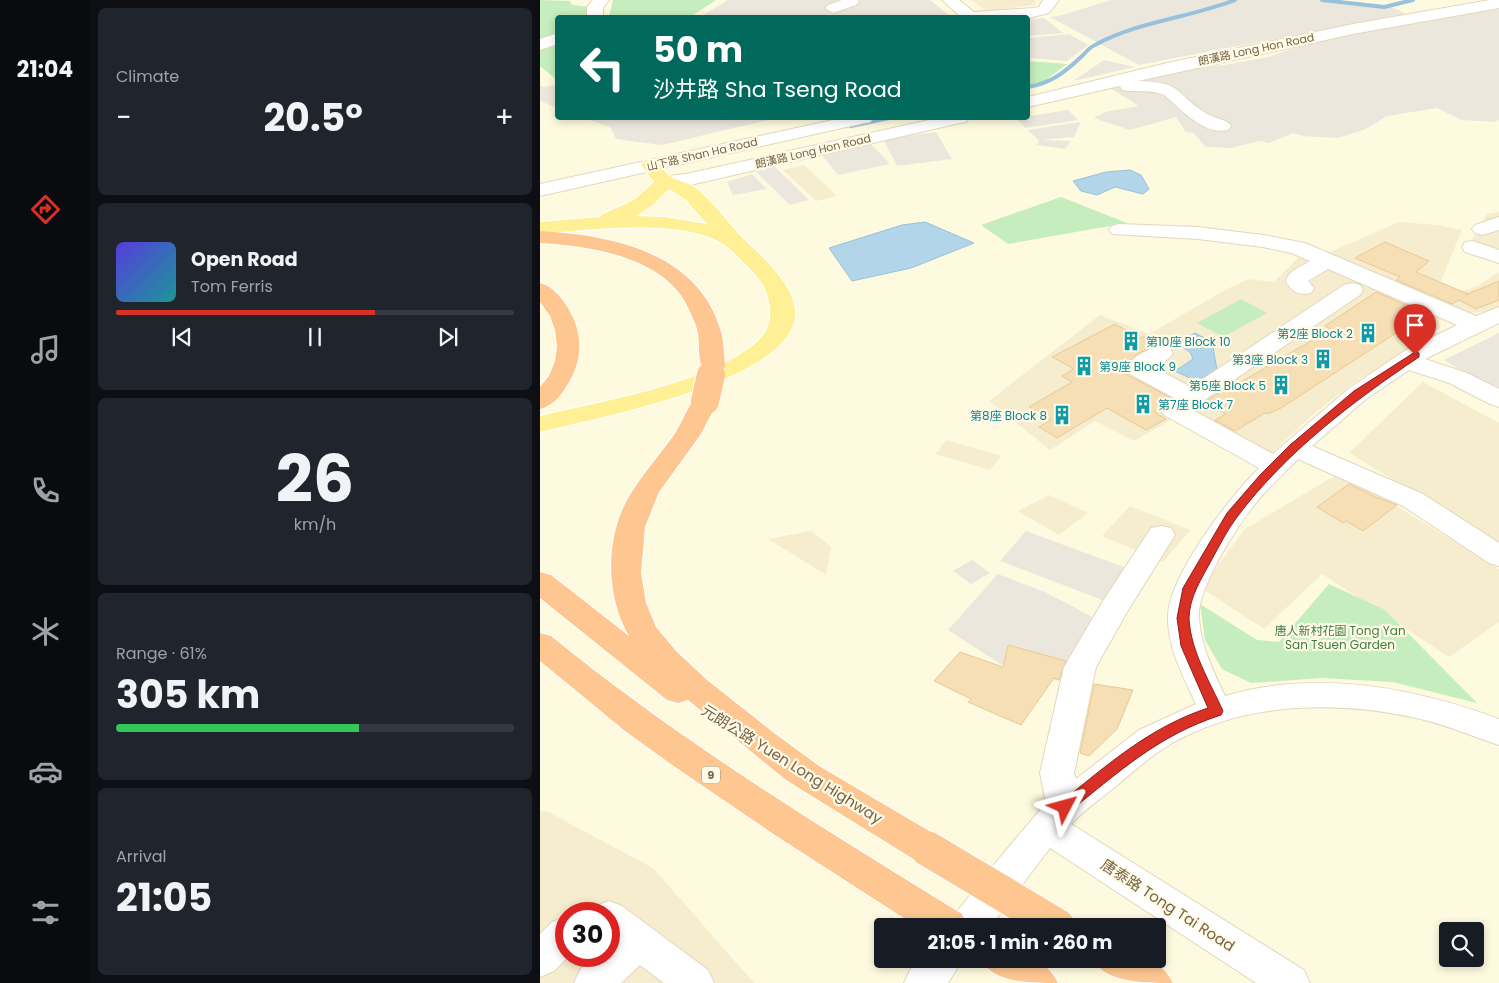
<!DOCTYPE html>
<html lang="en">
<head>
<meta charset="utf-8">
<style>
  body { margin:0; font-family:Poppins,"Noto Sans TC",sans-serif; background:#20242c; color:#f1f3f6; height:100vh; display:flex; flex-direction:column; font-size:19px; white-space:nowrap }
  * { box-sizing:border-box; margin:0 }
  p { font-size:16px; color:#9ea1a6 }
  .icon { flex:none; width:28px; height:28px; fill:none; stroke:currentColor; stroke-width:2; stroke-linecap:round; stroke-linejoin:round }
  .map { position:relative; flex:1; overflow:hidden }
  .side { display:flex; flex-direction:column; gap:8px; padding:8px; background:#0d0f14; width:450px }
  .side>* { flex:none }
  .guide { position:absolute; left:15px; top:15px; width:475px; height:105px; border-radius:5px; box-shadow:0 2px 8px #0003; background:#00695c; color:#fff; overflow:hidden }
  .buttons { position:absolute; left:899px; top:922px; display:grid; gap:10px }
  .buttons a { display:grid; place-items:center; width:45px; height:45px; border-radius:5px; background:#171b24; box-shadow:0 2px 8px #0003; font-size:25px }
  .speed { position:absolute; left:15px; top:902px; display:flex; gap:10px; font-size:25px; font-weight:700; text-align:center }
  .speed>* { display:grid; place-content:center; width:65px; height:65px; border-radius:50%; background:#171b24; box-shadow:0 2px 8px #0003; line-height:1 }
  .speed .limit { border:8px solid #d22; background:#fff; color:#111 }
  .pin { position:absolute; display:grid; place-items:center; width:42px; height:42px; color:#fff; margin:-51px -21px; border-radius:50% 50% 50% 0; rotate:-45deg; box-shadow:0 0 5px #0007 }
  .pin .icon { rotate:45deg }
  .me { position:absolute; width:55px; margin:-28px; rotate:51deg; stroke-linejoin:round; filter:drop-shadow(0 0 4px #0008) }
  .turn { display:flex; align-items:center; gap:18px; height:105px; padding:0 15px; font-size:22px }
  .turn .icon { width:65px; height:65px; stroke-width:2.5 }
  .turn b { display:block; font-size:35px; line-height:42px }
  .big { font-size:38px; font-weight:700; line-height:1.1 }
  .side .tile { flex:1; display:flex; flex-direction:column; justify-content:center; gap:8px; min-width:0; padding:0 18px; border-radius:8px; background:#20242c }
  .side .dial { align-items:center; gap:0 }
  .dial b { font-size:65px; line-height:1 }
  .song { display:flex; align-items:center; gap:15px }
  .cover { width:60px; height:60px; border-radius:8px; background:linear-gradient(135deg,hsl(250 70% 55%),hsl(180 70% 35%)) }
  .played { height:5px; border-radius:2px; background:linear-gradient(90deg,#d93025 65%,#363941 65%) }
  .keys { display:flex; justify-content:space-around; direction:ltr }
  .heat { display:flex; justify-content:space-between; align-items:center; font-size:28px; direction:ltr }
  .charge { height:8px; border-radius:4px; background:linear-gradient(90deg,#34c759 61%,#363941 0) }
  .trip { position:absolute; left:334px; top:918px; width:292px; height:50px; border-radius:5px; background:#171b24; box-shadow:0 2px 8px #0003; font-weight:700; line-height:50px; text-align:center }
  main { display:flex; flex:1; min-height:0 }
  .tabs { display:flex; flex-direction:column; width:90px; justify-content:space-around; align-items:center; background:#090b0e; color:#9ea1a6 }
  .tabs .icon { width:35px; height:35px }
  .tabs .on { color:#d93025 }
  .tabs b { font-size:22px; color:#f1f3f6 }
  .map>svg:first-child { display:block }
  .residential { fill:#f6edce; fill-rule:evenodd }
  .industrial { fill:#ece7dc }
  .green { fill:#c5edbd }
  .water { fill:#b3d5e9; stroke:#98c2dc }
  .lines { fill:none; stroke-linecap:round; stroke-linejoin:round }
  .stream { stroke:#98c2dc; stroke-width:4 }
  .building { fill:#f6deb5; stroke:#eac994 }
  .minor-casing { stroke:#e3d7bb; stroke-width:2 }
  .major-casing { stroke:#fff; stroke-width:2 }
  .highway-casing { stroke:#fff; stroke-width:2 }
  .minor { fill:#fff; fill-rule:evenodd }
  .major { fill:#fff096; fill-rule:evenodd }
  .highway { fill:#fec791; fill-rule:evenodd }
  .highway-bridge-far2-casing { stroke:#fff; stroke-width:24; stroke-linecap:butt }
  .highway-bridge-far1-casing { stroke:#fff; stroke-width:30; stroke-linecap:butt }
  .highway-bridge-casing { stroke:#fff; stroke-width:38; stroke-linecap:butt }
  .highway-bridge-far2 { stroke:#fec791; stroke-width:22 }
  .highway-bridge-far1 { stroke:#fec791; stroke-width:28 }
  .highway-bridge { stroke:#fec791; stroke-width:35 }
  .route { fill:#d93025; stroke:#8d1f18 }
  .labels { text-anchor:middle; dominant-baseline:central; stroke-width:4.5; stroke-linejoin:round; paint-order:stroke }
  .far-street-label { font-size:11px; fill:#776345; stroke:#fffbe8 }
  .shield { fill:#fffbe8; stroke:#a09176; stroke-width:1 }
  .shield-label { font-size:11px; font-weight:bold; fill:#776345 }
  .culture-label { font-size:12px; fill:#0d838f; stroke:#fffbe8; text-anchor:end }
  .park-label { font-size:12px; fill:#407e3c; stroke:#fffbe8 }
  .near-street-label { font-size:15px; fill:#776345; stroke:#fffbe8 }
</style>
</head>
<body>
<main>
<nav class="tabs">
<b>21:04</b>
<svg class="icon on" aria-label="directions" viewBox="0 0 24 24"><path d="M12 3l9 9-9 9-9-9zM9 14v-3h6M13 9l2 2-2 2"/></svg>
<svg class="icon" aria-label="music" viewBox="0 0 24 24"><path d="M9 18V5l10-2v13"/><circle cx="6" cy="18" r="3"/><circle cx="16" cy="16" r="3"/></svg>
<svg class="icon" aria-label="phone" viewBox="0 0 24 24"><path d="M5 4h4l2 5-3 2q2 4 5 5l2-3 5 2v4C11 20 4 13 5 4z"/></svg>
<svg class="icon" aria-label="climate" viewBox="0 0 24 24"><path d="M12 3v18M4 7l16 10M4 17L20 7"/></svg>
<svg class="icon" aria-label="car" viewBox="0 0 24 24"><path d="M5 17H2v-5l4-1 3-4h7l3 4 3 1v5h-3M9 17h6M6 11h13"/><circle cx="7" cy="17" r="2"/><circle cx="17" cy="17" r="2"/></svg>
<svg class="icon" aria-label="filters" viewBox="0 0 24 24"><path d="M4 7h16M4 17h16"/><circle cx="9" cy="7" r="2"/><circle cx="15" cy="17" r="2"/></svg>
</nav>
<section class="side">
<div class="tile"><p>Climate</p>
<div class="heat"><a>−</a><b class="big">20.5°</b><a>+</a></div>
</div>
<div class="tile">
<div class="song"><i class="cover"></i><div><b>Open Road</b><p>Tom Ferris</p></div></div>
<div class="played"></div>
<div class="keys"><svg class="icon" aria-label="previous" viewBox="0 0 24 24"><path d="M18 5L8 12l10 7zM5 5v14"/></svg><svg class="icon" aria-label="pause" viewBox="0 0 24 24"><path d="M8 5v14M16 5v14"/></svg><svg class="icon" aria-label="next" viewBox="0 0 24 24"><path d="M6 5l10 7-10 7zM19 5v14"/></svg></div>
</div>
<div class="tile dial"><b>26</b><p>km/h</p></div>
<div class="tile"><p>Range · 61%</p><b class="big">305 km</b><div class="charge"></div></div>
<div class="tile"><p>Arrival</p><b class="big">21:05</b></div>
</section>
<div class="map">
<svg width="959" height="983" viewBox="0 0 959 983">
  <rect width="100%" height="100%" fill="#fefae0"/>
  <!-- residential -->
  <g class="residential">
    <path d="M431 0H495V5L446 11Z"/>
    <path d="M264 165 297 196 276 201 243 170Z"/>
    <path d="M959 212V263L926 250 947 214Z"/>
    <path d="M859 222 897 225 922 230 899 286 883 295 788 253Z"/>
    <path d="M762 254 891 313 899 320 900 327 894 334 812 384 771 416 719 465 634 418 594 441 555 421 510 450 449 401 560 315 609 334 687 289 708 279 734 282Z"/>
    <path d="M959 272V305L951 311 929 313 897 301 939 285Z"/>
    <path d="M883 382 959 423V544L809 453Z"/>
    <path d="M407 440 461 456 450 470 395 454Z"/>
    <path d="M801 472 959 569V622L909 657 782 574 724 629 661 588 705 529Z"/>
    <path d="M509 495 548 513 519 535 478 511Z"/>
    <path d="M590 506 650 530 623 562 562 536Z"/>
    <path d="M271 531 291 547 286 575 228 539Z"/>
    <path d="M0 811 8 812 113 868 214 983H0ZM26 914H69V956H26Z"/>
  </g>
  <!-- industrial -->
  <g class="industrial">
    <path d="M188 0H390L411 17 158 18Z"/>
    <path d="M571 0H793L850 6 866 14 599 65 510 17 523 15Z"/>
    <path d="M959 6V120L954 122 921 120 897 108 847 116 824 130 797 138 763 136 753 133 729 143 719 141 690 148 665 147 654 133 646 132 636 117 590 130 554 118 565 112 599 106 570 88 638 69 684 65 728 57 773 42Z"/>
    <path d="M504 18 523 33 488 36V19Z"/>
    <path d="M529 34 548 45 527 61 488 58V38Z"/>
    <path d="M564 60 595 67 533 81Z"/>
    <path d="M0 85 3 87 17 85V108L0 101Z"/>
    <path d="M528 110 538 120 485 128 476 118Z"/>
    <path d="M45 118H237L122 145 76 139 70 127Z"/>
    <path d="M541 122 534 137 501 140 531 141 525 149 497 145 499 140 487 130Z"/>
    <path d="M396 132 412 159 357 166 343 139Z"/>
    <path d="M330 143 350 164 298 175 280 153Z"/>
    <path d="M234 166 269 200 250 205 215 171Z"/>
    <path d="M212 174 227 189 193 195 187 182Z"/>
    <path d="M959 333V395L904 360Z"/>
    <path d="M486 531 589 569 565 601 460 561Z"/>
    <path d="M432 560 450 573 431 584 413 571Z"/>
    <path d="M458 574 505 592 560 621 530 684 460 664 408 630Z"/>
  </g>
  <!-- green -->
  <g class="green">
    <path d="M0 0 30 1 32 5 52 7 49 17H40L35 15V17L18 18 17 80 0 66Z"/>
    <path d="M73 0H176L150 17H69Z"/>
    <path d="M488 61 527 64 504 81 488 85Z"/>
    <path d="M521 197 587 223 468 244 441 225Z"/>
    <path d="M701 299 727 313 683 337 657 323Z"/>
    <path d="M789 584 845 610 937 703 853 682 781 678 711 683 682 669 665 640 660 604 717 640 739 642Z"/>
  </g>
  <!-- water -->
  <g class="water">
    <path d="M590 170 601 175 609 189 603 194 575 187 557 195 541 191 533 181 566 172Z"/>
    <path d="M385 222 434 243 371 268 312 281 289 248 362 225Z"/>
    <path d="M655 333 672 342 678 375 664 385 635 371 653 359 650 352 636 343Z"/>
  </g>
  <g class="lines">
    <!-- stream -->
    <g class="stream">
      <path d="M782 0 844 7 873 0"/>
      <path d="M488 87C511 83 524 73 541 57 545 53 550 47 555 45 599 21 649 18 695 0"/>
      <path d="M311 126 349 118"/>
    </g>
  </g>
  <!-- building -->
  <g class="building">
    <path d="M845 242 889 261 876 272 928 294 925 295 959 281V300L936 309 919 300 912 304 856 280 860 277 815 258Z"/>
    <path d="M836 292 893 317 880 325 873 322 741 408 728 414 725 413 695 431 675 420 686 414 665 402 686 388 689 389 791 329 785 326Z"/>
    <path d="M575 324 601 338 604 336 622 344 598 353 583 368 587 375 631 398 614 412 626 419 606 430 567 408 517 438 499 427 511 420 489 407 532 382 522 376 534 369 512 357Z"/>
    <path d="M809 484 836 497 857 505 823 531 806 521 803 523 777 507Z"/>
    <path d="M468 645 526 661 519 680 514 678 481 725 428 702 431 699 394 681 420 652 463 667Z"/>
    <path d="M554 684 593 690 577 729 549 756 540 753Z"/>
  </g>
  <g class="lines">
    <defs>
      <g id="minor">
        <path d="M53 0H69L63 8V18H47V7Z"/>
        <path d="M302 0H318L319 2 316 5 293 13 285 8 288 5Z"/>
        <path d="M402 0H419L434 12 493 8 499 7 503 0H519L509 13 488 18H422Z"/>
        <path d="M950 0H959V8L813 34 598 81C644 82 634 93 667 114 675 119 686 118 691 126L688 130C664 136 641 109 624 95 611 89 596 93 582 90L580 86 488 107V97L627 63 813 24Z"/>
        <path d="M18 33V44L0 50V39Z"/>
        <path d="M302 118H333L330 122 324 123 0 196V184Z"/>
        <path d="M398 118H429L426 122 420 123 146 186 118 185 115 181 118 177 146 174Z"/>
        <path d="M959 217V230L942 235 935 233 932 229 935 225Z"/>
        <path d="M579 224 658 227 723 235 765 243 936 316 959 307V323L885 359 927 373 959 389V407L950 404 909 383 869 370 826 399 772 446 883 494 959 543V566L949 563 863 506 758 459C745 472 732 485 720 498 700 521 655 590 659 620 662 648 673 671 685 696 776 669 872 687 959 719V745C931 736 905 724 876 718 794 700 702 702 629 745 609 757 592 773 575 787 560 799 544 810 531 824L764 970 770 983H716L510 848 451 926H410L415 914 462 855 506 803 500 773 524 667 563 601 611 528 621 526 631 528 635 535 587 612 556 667 534 773 536 779 599 730 656 704C644 678 628 649 628 618 627 578 690 496 719 468L624 415 620 410 634 398 588 373 585 368C594 355 614 344 629 348L633 353 629 358 615 368 651 387 804 285 812 283 820 285 823 290 820 295 651 409 733 454 808 389 866 350 917 325 788 269 768 281 774 288 771 293C759 296 753 292 746 282 747 271 761 267 770 261L751 253 723 247 658 239 572 234 569 230 572 226Z"/>
        <path d="M933 241 959 250V263L925 252 922 247 925 242Z"/>
        <path d="M69 901 82 906 168 970 174 983H124L100 965 81 983H34L40 970 55 956H69L71 942 69 940V914H52L56 906Z"/>
        <path d="M26 917V956H29L14 971 0 977V934L12 922Z"/>
        <path d="M379 959H423L408 983H364L370 970Z"/>
      </g>
      <path id="major" d="M111 159C121 162 122 170 130 176 138 182 149 182 157 189 177 205 190 227 209 244 226 260 257 289 255 315 252 382 54 418 0 432V416C62 401 156 386 208 349 228 334 234 322 228 298 225 284 215 274 205 264 199 258 193 251 186 246 145 217 48 230 0 234V222L60 217 63 214 94 200 114 182 101 165 104 161ZM129 189 145 199 167 224 124 217 96 216 114 204Z"/>
      <g id="highway">
        <path d="M0 231C71 235 159 252 181 332 184 342 184 355 185 366L182 371 173 373 164 371C157 361 160 346 158 334 157 326 153 319 150 312 129 257 50 246 0 243Z"/>
        <path d="M0 283C12 286 19 295 26 305 44 332 44 360 26 387 19 398 12 406 0 409V387L9 376 15 361 17 346 15 330 10 316 0 302Z"/>
        <path d="M165 393 174 396 178 401 161 434 119 492 105 527 101 573 106 603 116 627 136 651 167 680 234 733 279 766 401 838 406 849 401 860 388 864 375 860 246 780 148 700 138 703 127 700 0 598V572L11 575 89 636C66 597 65 541 87 500 100 477 118 457 134 435 142 423 147 408 156 396Z"/>
        <path d="M0 633 11 636C140 741 280 827 422 914L427 926H376L238 837 135 767 85 731 0 661Z"/>
        <path d="M440 959C470 959 503 950 518 983 489 983 453 983 440 959Z"/>
        <path d="M553 959C583 959 618 950 633 983 604 983 565 983 553 959Z"/>
      </g>
    </defs>
    <!-- minor casing -->
    <use href="#minor" class="minor-casing"/>
    <!-- major casing -->
    <use href="#major" class="major-casing"/>
    <!-- highway casing -->
    <use href="#highway" class="highway-casing"/>
    <!-- minor -->
    <use href="#minor" class="minor"/>
    <!-- major -->
    <use href="#major" class="major"/>
    <!-- highway -->
    <use href="#highway" class="highway"/>
    <defs>
      <path id="highway-bridge-far2" d="M171 376 173 366"/>
      <path id="highway-bridge-far1" d="M165 401 171 375"/>
      <path id="highway-bridge" d="M388 849 517 926"/>
    </defs>
    <!-- highway-bridge-far2 casing -->
    <use href="#highway-bridge-far2" class="highway-bridge-far2-casing"/>
    <!-- highway-bridge-far1 casing -->
    <use href="#highway-bridge-far1" class="highway-bridge-far1-casing"/>
    <!-- highway-bridge casing -->
    <use href="#highway-bridge" class="highway-bridge-casing"/>
    <!-- highway-bridge-far2 -->
    <use href="#highway-bridge-far2" class="highway-bridge-far2"/>
    <!-- highway-bridge-far1 -->
    <use href="#highway-bridge-far1" class="highway-bridge-far1"/>
    <!-- highway-bridge -->
    <use href="#highway-bridge" class="highway-bridge"/>
  </g>
  <!-- route -->
  <path class="route" d="M875 352 879 353V357C812 402 746 452 697 517 687 530 680 545 672 559 662 578 649 597 649 619 651 652 670 682 683 711L681 715C619 735 580 771 530 811H520L517 807 520 803C567 765 610 727 668 708L641 646 637 618 643 588 687 513 720 475 750 445 814 391Z"/>
  <!-- icons -->
  <defs>
    <symbol id="building-bare" viewBox="-9 -9 18 18"><path d="M-4-6H4V6H1V3H-1V6H-4ZM-2.5-4.3h1.7v1.8h-1.7ZM.8-4.3h1.7v1.8H.8ZM-2.5-1h1.7V.8h-1.7ZM.8-1h1.7V.8H.8Z" fill="#0f9aa8" stroke="#fffbe8" stroke-width="2.5" paint-order="stroke"/></symbol>
  </defs>
  <g fill-rule="evenodd">
    <use href="#building-bare" x="814" y="319" width="28" height="28"/>
    <use href="#building-bare" x="577" y="327" width="28" height="28"/>
    <use href="#building-bare" x="769" y="345" width="28" height="28"/>
    <use href="#building-bare" x="530" y="352" width="28" height="28"/>
    <use href="#building-bare" x="727" y="371" width="28" height="28"/>
    <use href="#building-bare" x="589" y="390" width="28" height="28"/>
    <use href="#building-bare" x="508" y="401" width="28" height="28"/>
  </g>
  <g class="labels">
    <!-- far-street labels -->
    <g class="far-street-label">
      <text transform="translate(716 49) rotate(-12)">朗漢路 Long Hon Road</text>
      <text transform="translate(273 151) rotate(-13)">朗漢路 Long Hon Road</text>
      <text transform="translate(162 154) rotate(-13)">山下路 Shan Ha Road</text>
    </g>
    <!-- shield labels -->
    <rect class="shield" x="162" y="766.5" width="18" height="17" rx="4"/>
    <g class="shield-label">
      <text x="171" y="775">9</text>
    </g>
    <!-- culture labels -->
    <g class="culture-label">
      <text x="813" y="333">第2座 Block 2</text>
      <text x="606" y="341" text-anchor="start">第10座 Block 10</text>
      <text x="768" y="359">第3座 Block 3</text>
      <text x="559" y="366" text-anchor="start">第9座 Block 9</text>
      <text x="726" y="385">第5座 Block 5</text>
      <text x="618" y="404" text-anchor="start">第7座 Block 7</text>
      <text x="507" y="415">第8座 Block 8</text>
    </g>
    <!-- park labels -->
    <g class="park-label">
      <text x="800" y="630">唐人新村花園 Tong Yan<tspan x="800" dy="14">San Tsuen Garden</tspan></text>
    </g>
    <!-- near-street labels -->
    <g class="near-street-label">
      <text transform="translate(252 764) rotate(32)">元朗公路 Yuen Long Highway</text>
      <text transform="translate(628 905) rotate(33)">唐泰路 Tong Tai Road</text>
    </g>
  </g>
</svg>
<div class="buttons">
<a><svg class="icon" aria-label="search" viewBox="0 0 24 24"><circle cx="10" cy="10" r="6"/><path d="M15 15l6 6"/></svg></a>
</div>
<div class="speed"><div class="limit">30</div></div>
<div class="pin" style="left:875px;top:355px;background:#d93025"><svg class="icon" aria-label="arrive" viewBox="0 0 24 24"><path d="M6 21V4h12l-3 4 3 4H6"/></svg></div>
<svg class="me" style="left:525px;top:807px" viewBox="-20 -20 40 40"><path d="M0-17L14 15 0 8-14 15z" fill="#d93025" stroke="#fff" stroke-width="4"/></svg>
<div class="trip">21:05 · 1 min · 260 m</div>
<div class="guide">
<div class="turn"><svg class="icon" aria-label="left" viewBox="0 0 24 24"><path d="M17 20v-9H6M10 6l-5 5 5 5"/></svg><div><b>50 m</b>沙井路 Sha Tseng Road</div></div>
</div>
</div>
</main>
</body>
</html>
